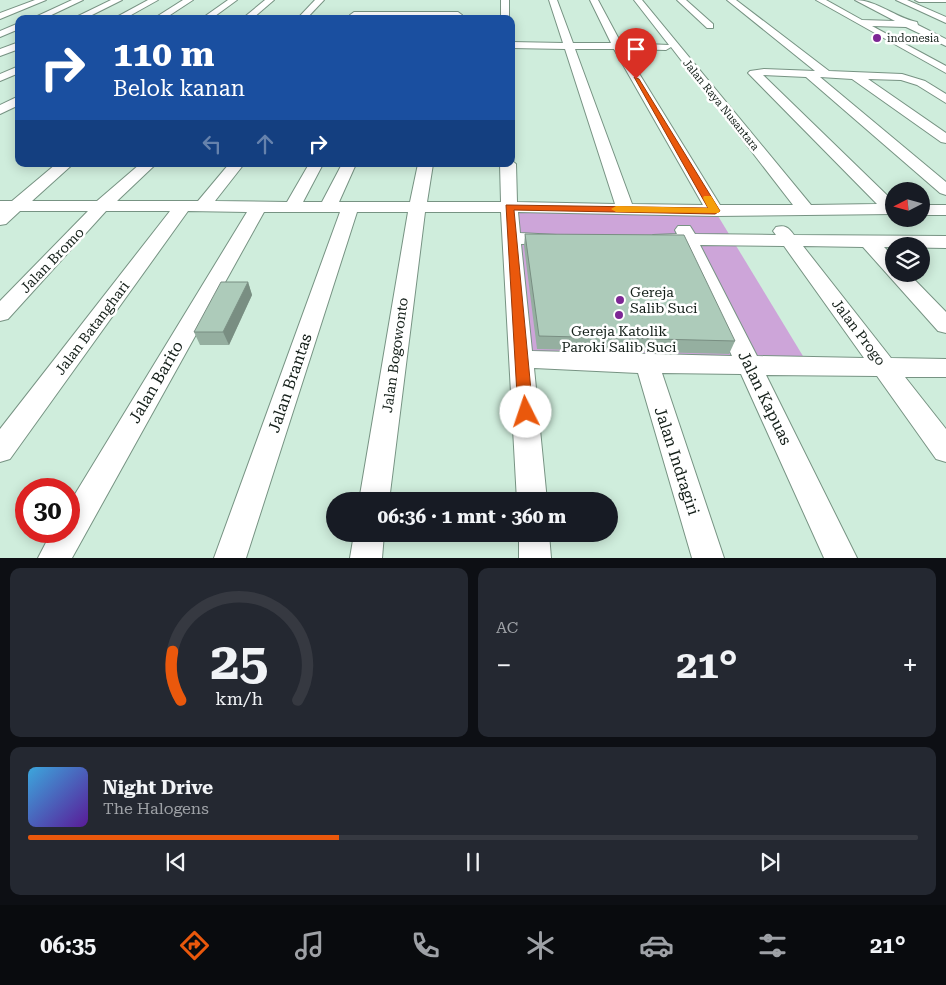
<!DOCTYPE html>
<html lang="id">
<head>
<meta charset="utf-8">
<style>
  body { margin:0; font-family:"Roboto Serif",serif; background:#242831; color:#f1f3f6; height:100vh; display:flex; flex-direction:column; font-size:19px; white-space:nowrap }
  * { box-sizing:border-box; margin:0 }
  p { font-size:16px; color:#9ea1a6 }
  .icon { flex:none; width:28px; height:28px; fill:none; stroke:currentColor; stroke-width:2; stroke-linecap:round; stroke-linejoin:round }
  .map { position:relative; height:558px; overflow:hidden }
  .sheet { display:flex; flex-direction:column; gap:10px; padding:10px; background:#0d0f14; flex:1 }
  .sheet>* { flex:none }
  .banner { position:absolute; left:15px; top:15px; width:500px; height:152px; border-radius:10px; box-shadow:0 2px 12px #0003; background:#1a4fa0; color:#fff; overflow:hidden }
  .needle { width:32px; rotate:264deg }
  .tools { position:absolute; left:885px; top:182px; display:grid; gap:10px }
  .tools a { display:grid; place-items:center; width:45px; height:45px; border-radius:50%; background:#171b24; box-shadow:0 2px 12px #0003; font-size:25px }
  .speed { position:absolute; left:15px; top:478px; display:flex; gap:10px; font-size:25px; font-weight:700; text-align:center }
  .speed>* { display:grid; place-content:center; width:65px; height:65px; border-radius:50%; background:#171b24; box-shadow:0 2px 12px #0003; line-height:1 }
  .speed .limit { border:8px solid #d22; background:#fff; color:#111 }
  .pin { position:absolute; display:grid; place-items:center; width:42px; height:42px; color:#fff; margin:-51px -21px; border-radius:50% 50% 50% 0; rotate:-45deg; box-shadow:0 0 5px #0007 }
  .pin .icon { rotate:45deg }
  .me { position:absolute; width:55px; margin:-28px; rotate:356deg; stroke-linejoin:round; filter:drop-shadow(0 0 4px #0008) }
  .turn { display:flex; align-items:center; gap:18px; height:105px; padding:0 15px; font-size:22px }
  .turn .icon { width:65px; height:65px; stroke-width:2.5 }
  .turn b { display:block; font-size:35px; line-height:42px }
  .lanes { display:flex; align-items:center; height:48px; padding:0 15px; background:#0003; justify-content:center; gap:25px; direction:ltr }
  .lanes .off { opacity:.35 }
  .big { font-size:38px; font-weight:700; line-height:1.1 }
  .sheet .card { flex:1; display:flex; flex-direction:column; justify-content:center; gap:8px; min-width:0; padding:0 18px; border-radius:10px; background:#242831 }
  .sheet .dial { align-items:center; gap:0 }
  .dial svg { height:130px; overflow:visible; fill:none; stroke:#363941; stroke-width:7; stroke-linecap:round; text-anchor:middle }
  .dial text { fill:#f1f3f6; stroke:none }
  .song { display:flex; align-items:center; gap:15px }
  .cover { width:60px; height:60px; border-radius:8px; background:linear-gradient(135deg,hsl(200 70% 55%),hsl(270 70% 35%)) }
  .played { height:5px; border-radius:2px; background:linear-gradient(90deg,#ea580c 35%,#363941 35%) }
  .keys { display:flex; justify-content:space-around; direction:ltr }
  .heat { display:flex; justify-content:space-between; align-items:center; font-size:28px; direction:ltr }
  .sheet .tiles { flex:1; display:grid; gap:10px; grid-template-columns:1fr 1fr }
  .card:last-child { grid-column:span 2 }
  .trip { position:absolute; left:326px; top:492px; width:292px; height:50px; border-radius:25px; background:#171b24; box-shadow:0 2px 12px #0003; font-weight:700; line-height:50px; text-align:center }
  .dock { display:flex; height:80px; justify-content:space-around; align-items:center; background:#090b0e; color:#9ea1a6 }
  .dock .icon { width:35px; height:35px }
  .dock .on { color:#ea580c }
  .dock b { font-size:22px; color:#f1f3f6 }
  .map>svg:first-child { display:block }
  .green { fill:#cda5d9 }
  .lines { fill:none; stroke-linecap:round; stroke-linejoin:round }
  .street-casing { stroke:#779383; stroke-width:2 }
  .street { fill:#fff; fill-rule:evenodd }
  .wall { fill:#95afa0 }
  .shaded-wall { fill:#798e82 }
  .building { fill:#adcbba; stroke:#798e82 }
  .route { fill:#ea580c; stroke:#983908 }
  .slow { fill:#f59e0b }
  .poi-dot { fill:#7d2795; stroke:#fff; stroke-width:2 }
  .labels { text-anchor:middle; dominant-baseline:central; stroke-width:5; stroke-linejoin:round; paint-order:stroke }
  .far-poi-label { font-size:11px; fill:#141f19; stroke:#fff; text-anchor:start }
  .far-street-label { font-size:11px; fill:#141f19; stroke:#fff }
  .street-label { font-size:14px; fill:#141f19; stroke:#fff }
  .poi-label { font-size:14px; fill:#141f19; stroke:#fff; text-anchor:start }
  .near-street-label { font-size:16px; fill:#141f19; stroke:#fff }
</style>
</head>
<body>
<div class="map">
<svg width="946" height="558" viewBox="0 0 946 558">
  <rect width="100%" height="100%" fill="#cfeddc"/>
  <!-- green -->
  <path class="green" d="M509 207 715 211 809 366 522 359Z"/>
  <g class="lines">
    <defs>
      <g id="street">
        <path d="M35 0H46L0 19V13Z"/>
        <path d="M72 0H83L43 19H31Z"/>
        <path d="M111 0H122L84 19H72Z"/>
        <path d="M148 0H158L124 19H113Z"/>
        <path d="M183 0H193L164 19H153Z"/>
        <path d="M228 0H237L211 19H201Z"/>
        <path d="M265 0H274L252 19H242Z"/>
        <path d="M315 0H324L306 19H297Z"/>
        <rect x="501" y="0" width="8" height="19"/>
        <path d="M549 0H557L573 43H611L590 0H598L621 43 669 45 634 0H642L811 205 877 204 748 73 750 71 764 69 815 71 727 0H736L829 71 902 74 925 81 946 94V103L917 85 901 80 868 79 946 133V143L941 142 852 79 820 77 946 182V195L940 193 806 77 763 75 894 202V214L715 216 518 212 520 233 556 235 559 239 556 243 521 244 532 351 732 356 682 245 653 243 650 239 653 235 677 234 675 230 678 226H690L695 234 776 235 773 231 776 227C785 225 788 227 794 235L946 236V248L884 247 894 257V274H909L946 312V333L938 331 863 247 803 246 891 358 946 359V377H905L946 429V462L936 459 877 376 766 375 857 558H824L741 374 662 373 724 558H692L638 373 534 368 547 501H517L501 212H425L389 501H359L408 212H357L246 558H214L340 212H264L72 558H38L52 531H69V504L247 212 188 211 10 459 0 462V429L170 211H106L8 319 0 321V301L88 211H20L6 224 0 225V201H12L56 164H73L32 201H97L140 164H156L117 201H198L229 164H244L215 201 287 202 309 164H323L303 202H322L342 164H356L339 202H410L418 164H433L427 202H501L500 164H511V160L516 164 517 202 615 204 565 49 511 48V42L563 43ZM671 47 793 205H720L624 49 666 50ZM575 49H614L703 205 632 204ZM700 245 784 246 864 358 757 356Z"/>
        <path d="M677 0H686L713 24V28H707Z"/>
        <path d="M816 0H826L862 20 895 21 855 0C877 0 896 18 917 22L918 25 946 39V46L906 27 872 26 946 66V73Z"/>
        <path d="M896 0H907L946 17V23Z"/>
        <path d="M915 0H946V2H919Z"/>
        <path d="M354 12H458L462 15 458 18 351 17 350 15Z"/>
        <path d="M19 23V29L0 37V31Z"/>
        <path d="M19 42V49L0 56V49Z"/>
        <path d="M19 66V73L0 81V74Z"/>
        <path d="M19 96V105L0 114V105Z"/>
        <rect x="921" y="205" width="25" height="10"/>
        <path d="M354 534H384L382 558H350Z"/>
        <path d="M519 534H549L551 558H519Z"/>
      </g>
    </defs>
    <!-- street casing -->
    <use href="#street" class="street-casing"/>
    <!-- street -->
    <use href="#street" class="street"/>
  </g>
  <!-- wall -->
  <g class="wall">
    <path d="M525 234 735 341 729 354 537 349 524 246Z"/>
    <path d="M248 282 252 295 229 345H200L194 332Z"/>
  </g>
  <!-- shaded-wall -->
  <path class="shaded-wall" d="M248 282 252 295 229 345 223 332Z"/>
  <!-- building -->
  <g class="building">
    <path d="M525 234 684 235 735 341 539 336Z"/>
    <path d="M221 282H248L223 332H194Z"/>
  </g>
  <!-- route -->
  <path class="route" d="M634 77 639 79 720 211 715 214 514 210 533 412 531 417 526 418 521 417 518 412 506 205 708 208Z"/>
  <!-- slow -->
  <path class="slow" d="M704 196H711L720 211 718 213 616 212 611 209 616 206 708 208 703 198Z"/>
  <!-- markers -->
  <g class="poi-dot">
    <circle cx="877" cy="38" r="5"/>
    <circle cx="620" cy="300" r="5"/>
    <circle cx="619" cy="315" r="5"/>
  </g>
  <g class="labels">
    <!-- far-poi labels -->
    <g class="far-poi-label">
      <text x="887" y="38">indonesia</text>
    </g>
    <!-- far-street labels -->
    <g class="far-street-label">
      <text transform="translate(721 105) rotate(51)">Jalan Raya Nusantara</text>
    </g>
    <!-- street labels -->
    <g class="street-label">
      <text transform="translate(52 260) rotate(-46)">Jalan Bromo</text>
      <text transform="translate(92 328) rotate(-53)">Jalan Batanghari</text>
      <text transform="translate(859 332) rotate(53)">Jalan Progo</text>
      <text transform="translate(395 355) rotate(-82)">Jalan Bogowonto</text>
    </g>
    <!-- poi labels -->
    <g class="poi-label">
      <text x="630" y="292">Gereja<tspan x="630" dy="16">Salib Suci</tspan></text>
      <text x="619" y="331" text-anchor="middle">Gereja Katolik<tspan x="619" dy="16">Paroki Salib Suci</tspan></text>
    </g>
    <!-- near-street labels -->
    <g class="near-street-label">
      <text transform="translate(156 382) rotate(-60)">Jalan Barito</text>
      <text transform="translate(290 383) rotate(-71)">Jalan Brantas</text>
      <text transform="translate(765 398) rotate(64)">Jalan Kapuas</text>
      <text transform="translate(677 461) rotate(72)">Jalan Indragiri</text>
    </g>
  </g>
</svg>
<div class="tools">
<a><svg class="needle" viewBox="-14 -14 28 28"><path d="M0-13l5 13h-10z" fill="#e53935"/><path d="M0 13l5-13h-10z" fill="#9ea1a6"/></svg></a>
<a><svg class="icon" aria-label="layers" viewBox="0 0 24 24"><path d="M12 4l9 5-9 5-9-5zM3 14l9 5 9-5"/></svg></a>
</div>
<div class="speed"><div class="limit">30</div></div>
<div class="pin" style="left:636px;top:79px;background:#d93025"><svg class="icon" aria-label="arrive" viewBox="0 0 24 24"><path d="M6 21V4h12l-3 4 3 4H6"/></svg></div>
<svg class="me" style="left:526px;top:412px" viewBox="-20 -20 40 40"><circle r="19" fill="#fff"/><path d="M0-13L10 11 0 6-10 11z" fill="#ea580c"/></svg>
<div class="trip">06:36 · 1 mnt · 360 m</div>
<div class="banner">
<div class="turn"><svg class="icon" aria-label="right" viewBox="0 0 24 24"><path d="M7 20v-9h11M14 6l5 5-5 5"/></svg><div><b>110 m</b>Belok kanan</div></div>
<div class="lanes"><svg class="icon off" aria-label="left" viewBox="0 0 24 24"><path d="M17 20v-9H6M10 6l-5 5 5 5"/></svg><svg class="icon off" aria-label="ahead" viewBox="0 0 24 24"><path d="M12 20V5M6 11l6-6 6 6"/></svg><svg class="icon" aria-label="right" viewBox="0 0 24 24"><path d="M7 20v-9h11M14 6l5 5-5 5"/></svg></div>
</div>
</div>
<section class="sheet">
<div class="tiles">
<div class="card dial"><svg viewBox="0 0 100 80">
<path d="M14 69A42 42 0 1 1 86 69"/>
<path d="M14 69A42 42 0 0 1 9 39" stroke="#ea580c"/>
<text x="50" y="56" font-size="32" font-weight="700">25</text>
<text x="50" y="72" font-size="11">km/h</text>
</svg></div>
<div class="card"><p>AC</p>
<div class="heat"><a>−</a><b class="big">21°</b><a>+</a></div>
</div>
<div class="card">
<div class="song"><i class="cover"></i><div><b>Night Drive</b><p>The Halogens</p></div></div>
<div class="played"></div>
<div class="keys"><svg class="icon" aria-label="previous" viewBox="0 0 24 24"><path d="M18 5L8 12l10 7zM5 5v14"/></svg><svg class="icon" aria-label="pause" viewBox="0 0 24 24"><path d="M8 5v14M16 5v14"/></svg><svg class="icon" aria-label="next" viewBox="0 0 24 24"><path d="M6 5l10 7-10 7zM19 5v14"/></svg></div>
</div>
</div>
</section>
<nav class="dock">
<b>06:35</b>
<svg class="icon on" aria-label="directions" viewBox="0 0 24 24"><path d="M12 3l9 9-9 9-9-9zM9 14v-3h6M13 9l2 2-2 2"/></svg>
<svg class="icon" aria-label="music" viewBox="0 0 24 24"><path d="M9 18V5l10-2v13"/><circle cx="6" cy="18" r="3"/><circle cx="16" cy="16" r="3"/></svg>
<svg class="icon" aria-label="phone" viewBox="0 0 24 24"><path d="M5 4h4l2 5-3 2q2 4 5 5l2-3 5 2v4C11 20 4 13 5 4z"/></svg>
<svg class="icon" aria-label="climate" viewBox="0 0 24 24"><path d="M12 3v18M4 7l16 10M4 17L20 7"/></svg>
<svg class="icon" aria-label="car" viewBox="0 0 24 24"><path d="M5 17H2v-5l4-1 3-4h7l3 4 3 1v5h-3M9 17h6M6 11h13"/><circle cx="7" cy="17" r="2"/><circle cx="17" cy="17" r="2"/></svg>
<svg class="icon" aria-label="filters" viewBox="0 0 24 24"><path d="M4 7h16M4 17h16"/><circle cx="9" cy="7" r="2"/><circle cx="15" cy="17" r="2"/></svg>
<b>21°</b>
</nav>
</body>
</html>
